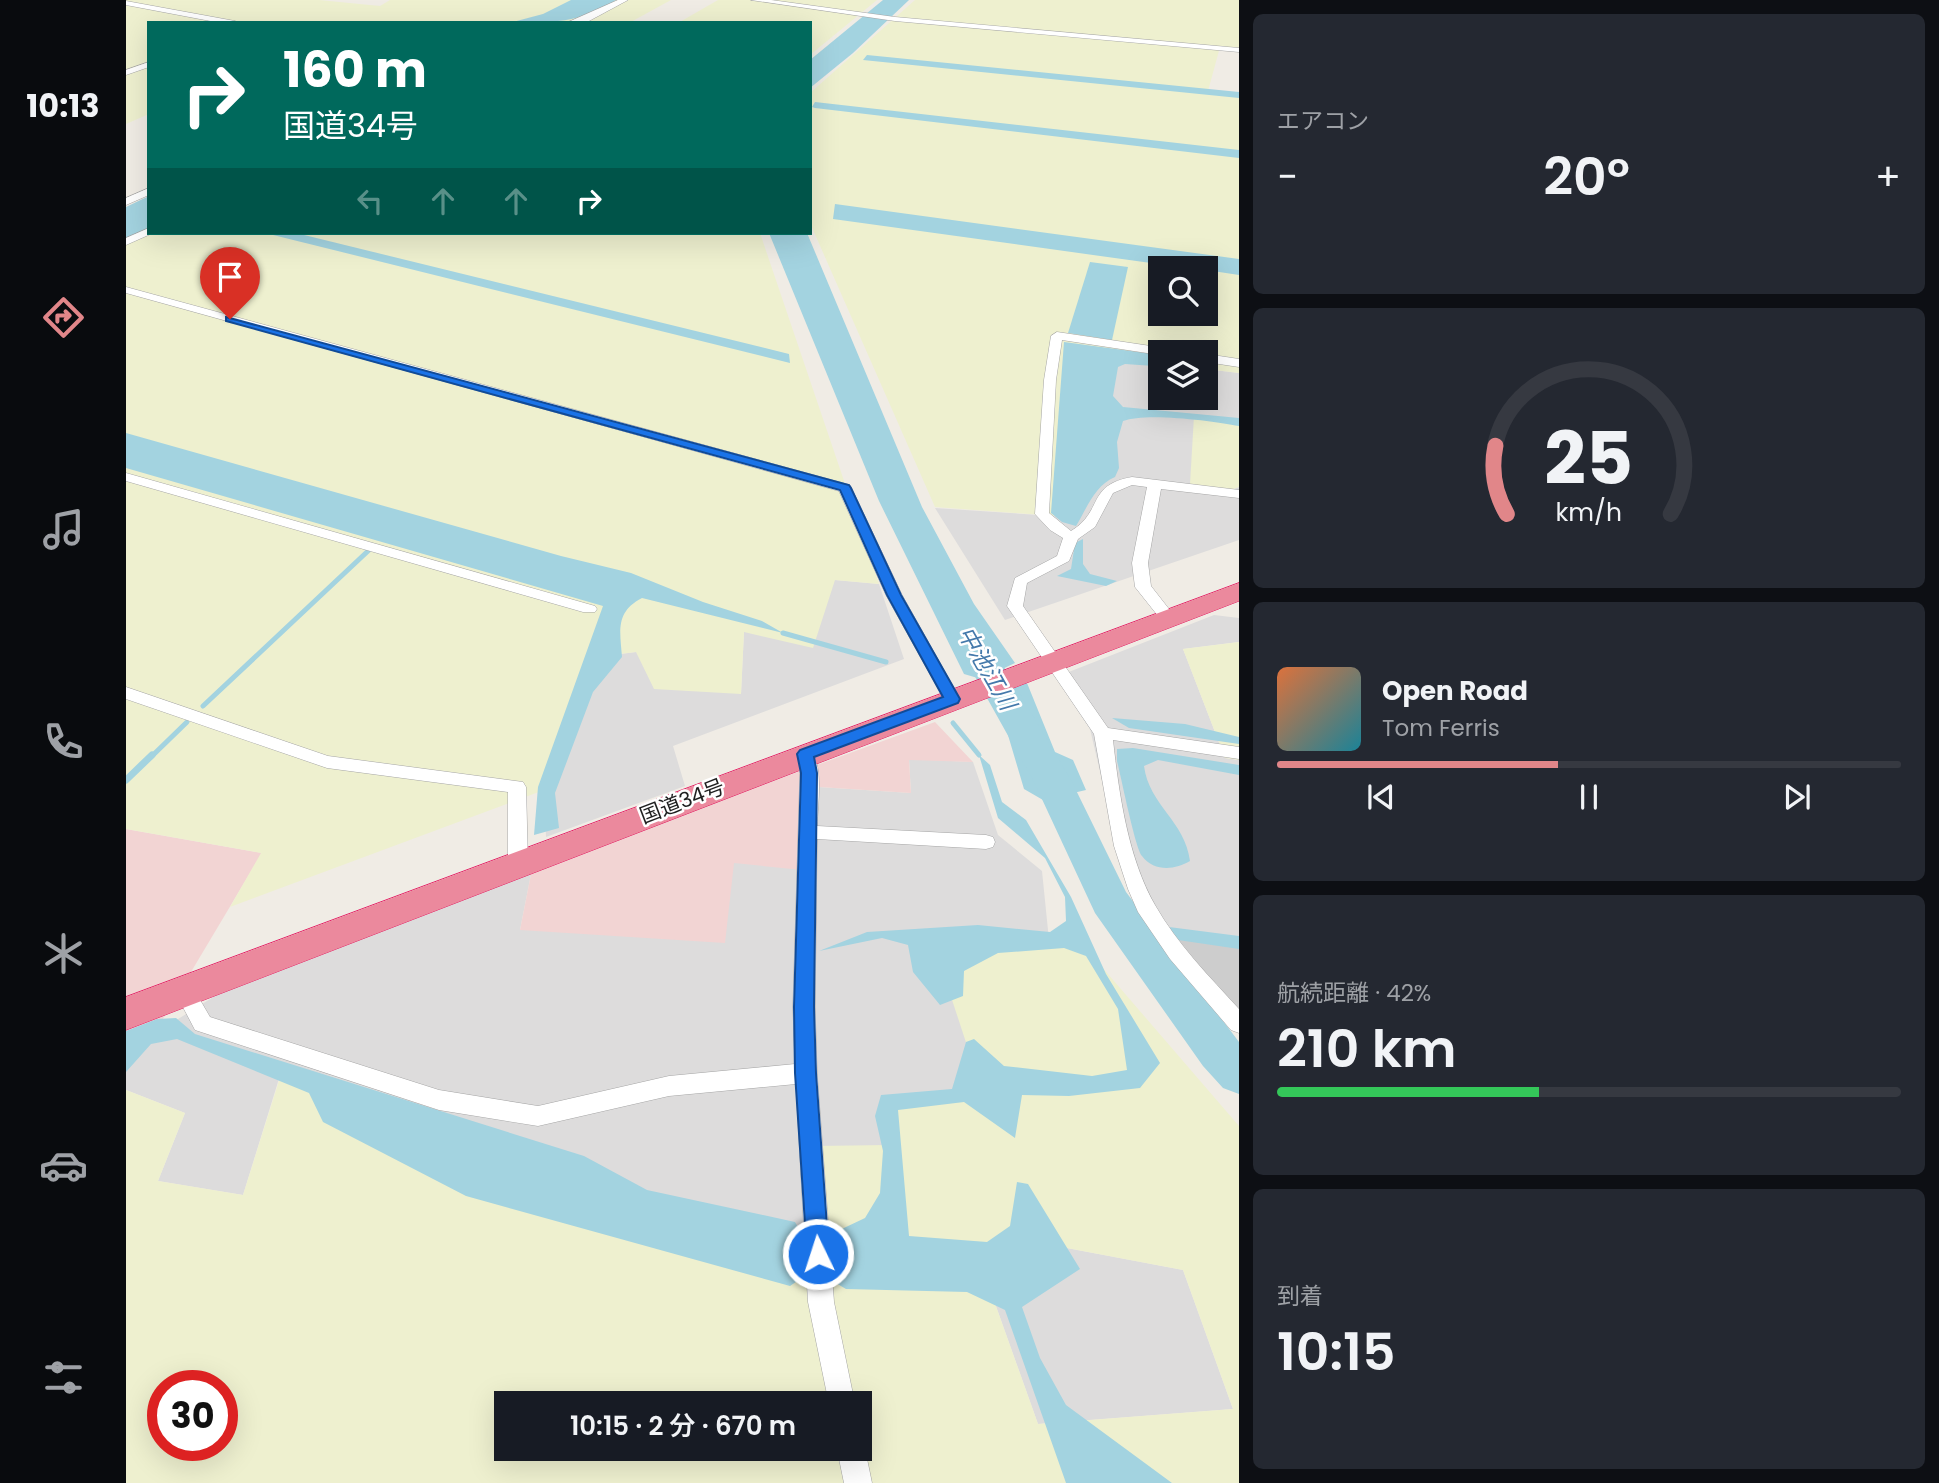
<!DOCTYPE html>
<html lang="ja">
<head>
<meta charset="utf-8">
<style>
  body { margin:0; font-family:Poppins,"Noto Sans JP",sans-serif; background:#242831; color:#f1f3f6; height:100vh; display:flex; flex-direction:column; font-size:26px; white-space:nowrap }
  * { box-sizing:border-box; margin:0 }
  p { font-size:23px; color:#9ea1a6 }
  .icon { flex:none; width:38px; height:38px; fill:none; stroke:currentColor; stroke-width:2; stroke-linecap:round; stroke-linejoin:round }
  .map { position:relative; flex:1; overflow:hidden }
  .side { display:flex; flex-direction:column; gap:14px; padding:14px; background:#0d0f14; width:700px }
  .side>* { flex:none }
  .top-card { position:absolute; left:21px; top:21px; width:665px; height:214px; border-radius:0px; box-shadow:0 7px 28px #0002; background:#00695c; color:#fff; overflow:hidden }
  .tools { position:absolute; left:1022px; top:256px; display:grid; gap:14px }
  .tools a { display:grid; place-items:center; width:70px; height:70px; border-radius:0px; background:#171b24; box-shadow:0 7px 28px #0002; font-size:35px }
  .speed { position:absolute; left:21px; top:1370px; display:flex; gap:14px; font-size:35px; font-weight:700; text-align:center }
  .speed>* { display:grid; place-content:center; width:91px; height:91px; border-radius:50%; background:#171b24; box-shadow:0 7px 28px #0002; line-height:1 }
  .speed .limit { border:10px solid #d22; background:#fff; color:#111 }
  .pin { position:absolute; display:grid; place-items:center; width:60px; height:60px; color:#fff; margin:-72px -30px; border-radius:50% 50% 50% 0; rotate:-45deg; box-shadow:0 0 7px #0007 }
  .pin .icon { rotate:45deg }
  .me { position:absolute; width:77px; margin:-38px; rotate:356deg; stroke-linejoin:round; filter:drop-shadow(0 0 5px #0008) }
  .turn { display:flex; align-items:center; gap:24px; height:147px; padding:0 21px; font-size:32px }
  .turn .icon { width:91px; height:91px; stroke-width:2.5 }
  .turn b { display:block; font-size:49px; line-height:60px }
  .lanes { display:flex; align-items:center; height:66px; padding:0 21px; background:#0003; justify-content:center; gap:35px; direction:ltr }
  .lanes .off { opacity:.35 }
  .big { font-size:52px; font-weight:600; line-height:1.1 }
  .side .tile { flex:1; display:flex; flex-direction:column; justify-content:center; gap:10px; min-width:0; padding:0 24px; border-radius:10px; background:#242831 }
  .side .dial { align-items:center; gap:0 }
  .dial svg { height:182px; overflow:visible; fill:none; stroke:#363941; stroke-width:7; stroke-linecap:round; text-anchor:middle }
  .dial text { fill:#f1f3f6; stroke:none }
  .song { display:flex; align-items:center; gap:21px }
  .cover { width:84px; height:84px; border-radius:10px; background:linear-gradient(135deg,hsl(20 70% 55%),hsl(190 70% 35%)) }
  .played { height:7px; border-radius:4px; background:linear-gradient(90deg,#e18689 45%,#363941 45%) }
  .keys { display:flex; justify-content:space-around; direction:ltr }
  .heat { display:flex; justify-content:space-between; align-items:center; font-size:38px; direction:ltr }
  .charge { height:10px; border-radius:5px; background:linear-gradient(90deg,#34c759 42%,#363941 0) }
  .trip { position:absolute; left:368px; top:1391px; width:378px; height:70px; border-radius:0px; background:#171b24; box-shadow:0 7px 28px #0002; font-weight:600; line-height:70px; text-align:center }
  main { display:flex; flex:1; min-height:0 }
  .tabs { display:flex; flex-direction:column; width:126px; justify-content:space-around; align-items:center; background:#090b0e; color:#9ea1a6 }
  .tabs .icon { width:49px; height:49px }
  .tabs .selected { color:#e18689 }
  .tabs b { font-size:32px; color:#f1f3f6 }
  .map>svg:first-child { display:block }
  .residential { fill:#dddcdc }
  .commercial { fill:#f2d4d3 }
  .religious { fill:#cdcdcd }
  .farmland { fill:#eef0cf; fill-rule:evenodd }
  .water { fill:#a3d3e0 }
  .lines { fill:none; stroke-linecap:round; stroke-linejoin:round }
  .stream-far1 { stroke:#a3d3e0; stroke-width:5 }
  .stream { stroke:#a3d3e0; stroke-width:7 }
  .river { fill:#a3d3e0; fill-rule:evenodd }
  .street-casing { stroke:#a6a6a6; stroke-width:1 }
  .highway-casing { stroke:#e31d63; stroke-width:1 }
  .street { fill:#fff; fill-rule:evenodd }
  .highway { fill:#eb899d; fill-rule:evenodd }
  .route { fill:#1a73e8; stroke:#114b97; stroke-width:2 }
  .labels { text-anchor:middle; dominant-baseline:central; stroke-width:5; stroke-linejoin:round; paint-order:stroke }
  .street-label { font-size:21px; fill:#1f1f1f; stroke:#fff }
  .water-label { font-size:23px; font-style:italic; fill:#4479ab; stroke:#fff }
</style>
</head>
<body>
<main>
<nav class="tabs">
<b>10:13</b>
<svg class="icon selected" aria-label="directions" viewBox="0 0 24 24"><path d="M12 3l9 9-9 9-9-9zM9 14v-3h6M13 9l2 2-2 2"/></svg>
<svg class="icon" aria-label="music" viewBox="0 0 24 24"><path d="M9 18V5l10-2v13"/><circle cx="6" cy="18" r="3"/><circle cx="16" cy="16" r="3"/></svg>
<svg class="icon" aria-label="phone" viewBox="0 0 24 24"><path d="M5 4h4l2 5-3 2q2 4 5 5l2-3 5 2v4C11 20 4 13 5 4z"/></svg>
<svg class="icon" aria-label="climate" viewBox="0 0 24 24"><path d="M12 3v18M4 7l16 10M4 17L20 7"/></svg>
<svg class="icon" aria-label="car" viewBox="0 0 24 24"><path d="M5 17H2v-5l4-1 3-4h7l3 4 3 1v5h-3M9 17h6M6 11h13"/><circle cx="7" cy="17" r="2"/><circle cx="17" cy="17" r="2"/></svg>
<svg class="icon" aria-label="filters" viewBox="0 0 24 24"><path d="M4 7h16M4 17h16"/><circle cx="9" cy="7" r="2"/><circle cx="15" cy="17" r="2"/></svg>
</nav>
<div class="map">
<svg width="1113" height="1483" viewBox="0 0 1113 1483">
  <rect width="100%" height="100%" fill="#f0ece5"/>
  <!-- residential -->
  <g class="residential">
    <path d="M976 355 1034 363V397H1080V369L1113 373V421L1104 490 1113 487V540L879 620 809 508 944 517Z"/>
    <path d="M709 580 753 584 778 659 547 746 559 786 420 837 418 790 470 657 510 652 615 694 618 631Z"/>
    <path d="M1088 615 1113 618V642L1057 649 1099 758 1113 760V946L1031 934 996 865 964 729 930 677Z"/>
    <path d="M783 759 847 762 872 835 916 871 923 940 856 1091 763 1145 701 1259 156 1069 117 1195 32 1181 59 1113 0 1090V1063L28 1034 97 991 406 869 394 930 608 863 677 786 785 793Z"/>
    <path d="M925 1245 1057 1270 1107 1409 912 1424 866 1295Z"/>
  </g>
  <!-- commercial -->
  <g class="commercial">
    <path d="M809 722 847 762 783 760 785 793 678 786 676 870 608 863 599 943 394 930 406 869Z"/>
    <path d="M0 829 136 853 28 1034 0 1063Z"/>
  </g>
  <!-- religious -->
  <path class="religious" d="M1031 934 1113 946V1022Z"/>
  <!-- farmland -->
  <g class="farmland">
    <path d="M0 0H193L254 6 264 0H545L503 23H23V114L0 124Z"/>
    <path d="M592 0H751L684 55V23H552Z"/>
    <path d="M789 0H1113V48L1094 47 1082 91 1113 95V373L1080 369V352H1034V363L977 355 944 517 809 507 684 223V93ZM1034 268H1080V313H1034Z"/>
    <path d="M23 233H634L753 584 709 580 687 648 618 632 615 694 528 689 510 652 470 657 418 790 104 907 135 853 0 829V240Z"/>
    <path d="M1068 416 1113 421V487L1104 490 1064 484Z"/>
    <path d="M1113 642V760L1099 758 1057 649Z"/>
    <path d="M923 940 963 952 1113 1126V1483H0V1090L59 1113 32 1181 117 1195 157 1068 701 1259 689 1146 762 1145 757 1108 856 1091 807 942ZM925 1245 1057 1270 1107 1409 912 1424 866 1295ZM37 1386H96V1446H37ZM380 1404H733V1449H380Z"/>
  </g>
  <!-- water -->
  <g class="water">
    <path d="M445 0H490C457 23 422 23 383 23L417 14Z"/>
    <path d="M757 0H783L727 53 684 88V60Z"/>
    <path d="M741 55 1113 92V98L737 60Z"/>
    <path d="M689 102 1113 150V158L689 108 686 107Z"/>
    <path d="M23 196V228L0 239V207Z"/>
    <path d="M709 204 1113 259V275L1080 270V268H1061L707 219Z"/>
    <path d="M139 233H170L663 354 664 363Z"/>
    <path d="M643 233H681L796 507 848 604 889 663 855 679 838 674 753 501Z"/>
    <path d="M964 262 1002 267 986 340 942 333Z"/>
    <path d="M938 342 1027 354 1031 358 1028 366 999 364 992 367 987 396 997 407 1113 418V426C1087 421 1020 412 997 421L991 442 993 468 989 477C969 485 961 508 950 526L936 522 925 513Z"/>
    <path d="M0 433 435 556 505 573 577 602 636 621 657 633 516 598C489 612 494 631 496 657L467 692 429 793 433 828 408 835 412 787 477 606 0 468Z"/>
    <path d="M957 539V564L964 574 991 581 980 586 931 576 945 569 949 543Z"/>
    <path d="M901 683 929 752 947 760 960 790 917 800 898 789 879 725 864 697Z"/>
    <path d="M986 718 1059 724 1113 737V744L1003 728Z"/>
    <path d="M1007 748 1113 765V775L1032 760 1018 766C1023 805 1059 821 1064 861 1049 870 1028 872 1016 856 1009 847 995 776 991 761V749Z"/>
    <path d="M853 755 864 765 876 802 900 820 945 897 980 974 1034 1063 1014 1088 943 1096 896 1095 889 1138 838 1102 772 1110 783 1236 861 1242 884 1226 891 1182 902 1184 954 1269 896 1307 914 1358 940 1405 1046 1483H940L879 1310 841 1292 720 1289 698 1276 680 1275 664 1286 340 1196 197 1122 183 1093 51 1039 25 1044 0 1072V1031L31 1019 50 1018 69 1034 458 1156 521 1190 669 1222 682 1245 739 1218 754 1193 757 1151 749 1116 755 1095 826 1089 840 1042 848 1039 878 1066 966 1076 1001 1070 992 1009 960 956 938 948 872 953 838 971 837 996 814 1005 787 972 782 945 756 938 693 951 741 932 852 925 924 932 940 921 939 897 919 858 872 818Z"/>
    <path d="M1043 927 1113 936V949L1052 940Z"/>
  </g>
  <g class="lines">
    <!-- stream-far1 -->
    <g class="stream-far1">
      <path d="M657 633 760 662"/>
      <path d="M77 706 242 551"/>
      <path d="M827 723 853 755"/>
      <path d="M25 757 61 722"/>
    </g>
    <!-- stream -->
    <path class="stream" d="M0 780 26 755"/>
    <!-- river -->
    <path class="river" d="M840 619 852 623 946 782 1000 892 1113 1042V1094L1097 1088 1077 1066 969 913 908 782 823 630 828 623Z"/>
    <defs>
      <g id="street">
        <path d="M492 0H502L463 21 440 23Z"/>
        <path d="M625 0H645L769 17 1113 48V52L769 21Z"/>
        <path d="M0 1 109 21 113 23H95L0 5Z"/>
        <path d="M23 62V67L0 75V70Z"/>
        <path d="M23 188V195L0 205V198Z"/>
        <path d="M23 228V233H27L0 245V238Z"/>
        <path d="M0 287 724 485 776 595 834 699 826 705 818 699 760 595 713 491 0 293Z"/>
        <path d="M931 332 1038 348 1044 352H1034V355L936 340 930 380 923 513 945 531C978 511 960 485 1006 477L1113 490V498L1035 489 1022 563 1025 586 1050 618 1048 621H1036L1009 587 1006 563 1021 487 1006 485 987 493 969 527 952 539 943 561 901 583 897 606 982 728 1113 747V759L987 740C993 794 1002 858 1029 905 1051 944 1083 976 1113 1009V1033L1105 1030 1044 959 1012 912 1002 889 988 846 968 734 881 606 889 578 931 556 937 538 924 530 909 514 918 380 925 336Z"/>
        <path d="M1080 354 1113 359V367L1080 362Z"/>
        <path d="M0 473 469 606 471 609 469 612H457L0 481Z"/>
        <path d="M0 687 202 756 397 782 400 787 402 864 399 869 392 871 385 869 382 864V792L201 768 0 699Z"/>
        <path d="M680 748 686 750C697 771 692 802 691 826L860 835 867 837 869 842 867 847 860 849 691 839 689 1007 691 1073 708 1302 729 1404H703L682 1302 670 1084 543 1096 412 1126 313 1110 69 1030 49 992 52 986 59 983 66 986 84 1017 313 1090 412 1106 543 1076 669 1064 667 1007 674 773 671 754 674 750Z"/>
        <path d="M733 1439 739 1449 746 1483H718L711 1449H733Z"/>
      </g>
      <path id="highway" d="M1113 583V601L0 1030V997Z"/>
    </defs>
    <!-- street casing -->
    <use href="#street" class="street-casing"/>
    <!-- highway casing -->
    <use href="#highway" class="highway-casing"/>
    <!-- street -->
    <use href="#street" class="street"/>
    <!-- highway -->
    <use href="#highway" class="highway"/>
  </g>
  <!-- route -->
  <path class="route" d="M100 317 723 485 725 488 775 595 834 699 832 703 688 757 691 773 688 1007 690 1073 703 1254 700 1262 692 1265 684 1262 681 1254 669 1073 668 1007 675 773 671 754 674 750 817 697 761 595 714 490 100 321Z"/>
  <g class="labels">
    <!-- street labels -->
    <g class="street-label">
      <text transform="translate(556 801) rotate(-21)">国道34号</text>
    </g>
    <!-- water labels -->
    <g class="water-label">
      <text transform="translate(861 668) rotate(60)">中池江川</text>
    </g>
  </g>
</svg>
<div class="tools">
<a><svg class="icon" aria-label="search" viewBox="0 0 24 24"><circle cx="10" cy="10" r="6"/><path d="M15 15l6 6"/></svg></a>
<a><svg class="icon" aria-label="layers" viewBox="0 0 24 24"><path d="M12 4l9 5-9 5-9-5zM3 14l9 5 9-5"/></svg></a>
</div>
<div class="speed"><div class="limit">30</div></div>
<div class="pin" style="left:104px;top:319px;background:#d93025"><svg class="icon" aria-label="arrive" viewBox="0 0 24 24"><path d="M6 21V4h12l-3 4 3 4H6"/></svg></div>
<svg class="me" style="left:692px;top:1254px" viewBox="-20 -20 40 40"><circle r="17" fill="#1a73e8" stroke="#fff" stroke-width="3"/><path d="M0-11L8 9 0 5-8 9z" fill="#fff"/></svg>
<div class="trip">10:15 · 2 分 · 670 m</div>
<div class="top-card">
<div class="turn"><svg class="icon" aria-label="right" viewBox="0 0 24 24"><path d="M7 20v-9h11M14 6l5 5-5 5"/></svg><div><b>160 m</b>国道34号</div></div>
<div class="lanes"><svg class="icon off" aria-label="left" viewBox="0 0 24 24"><path d="M17 20v-9H6M10 6l-5 5 5 5"/></svg><svg class="icon off" aria-label="ahead" viewBox="0 0 24 24"><path d="M12 20V5M6 11l6-6 6 6"/></svg><svg class="icon off" aria-label="ahead" viewBox="0 0 24 24"><path d="M12 20V5M6 11l6-6 6 6"/></svg><svg class="icon" aria-label="right" viewBox="0 0 24 24"><path d="M7 20v-9h11M14 6l5 5-5 5"/></svg></div>
</div>
</div>
<section class="side">
<div class="tile"><p>エアコン</p>
<div class="heat"><a>−</a><b class="big">20°</b><a>+</a></div>
</div>
<div class="tile dial"><svg viewBox="0 0 100 80">
<path d="M14 69A42 42 0 1 1 86 69"/>
<path d="M14 69A42 42 0 0 1 9 39" stroke="#e18689"/>
<text x="50" y="56" font-size="32" font-weight="700">25</text>
<text x="50" y="72" font-size="11">km/h</text>
</svg></div>
<div class="tile">
<div class="song"><i class="cover"></i><div><b>Open Road</b><p>Tom Ferris</p></div></div>
<div class="played"></div>
<div class="keys"><svg class="icon" aria-label="previous" viewBox="0 0 24 24"><path d="M18 5L8 12l10 7zM5 5v14"/></svg><svg class="icon" aria-label="pause" viewBox="0 0 24 24"><path d="M8 5v14M16 5v14"/></svg><svg class="icon" aria-label="next" viewBox="0 0 24 24"><path d="M6 5l10 7-10 7zM19 5v14"/></svg></div>
</div>
<div class="tile"><p>航続距離 · 42%</p><b class="big">210 km</b><div class="charge"></div></div>
<div class="tile"><p>到着</p><b class="big">10:15</b></div>
</section>
</main>
</body>
</html>
